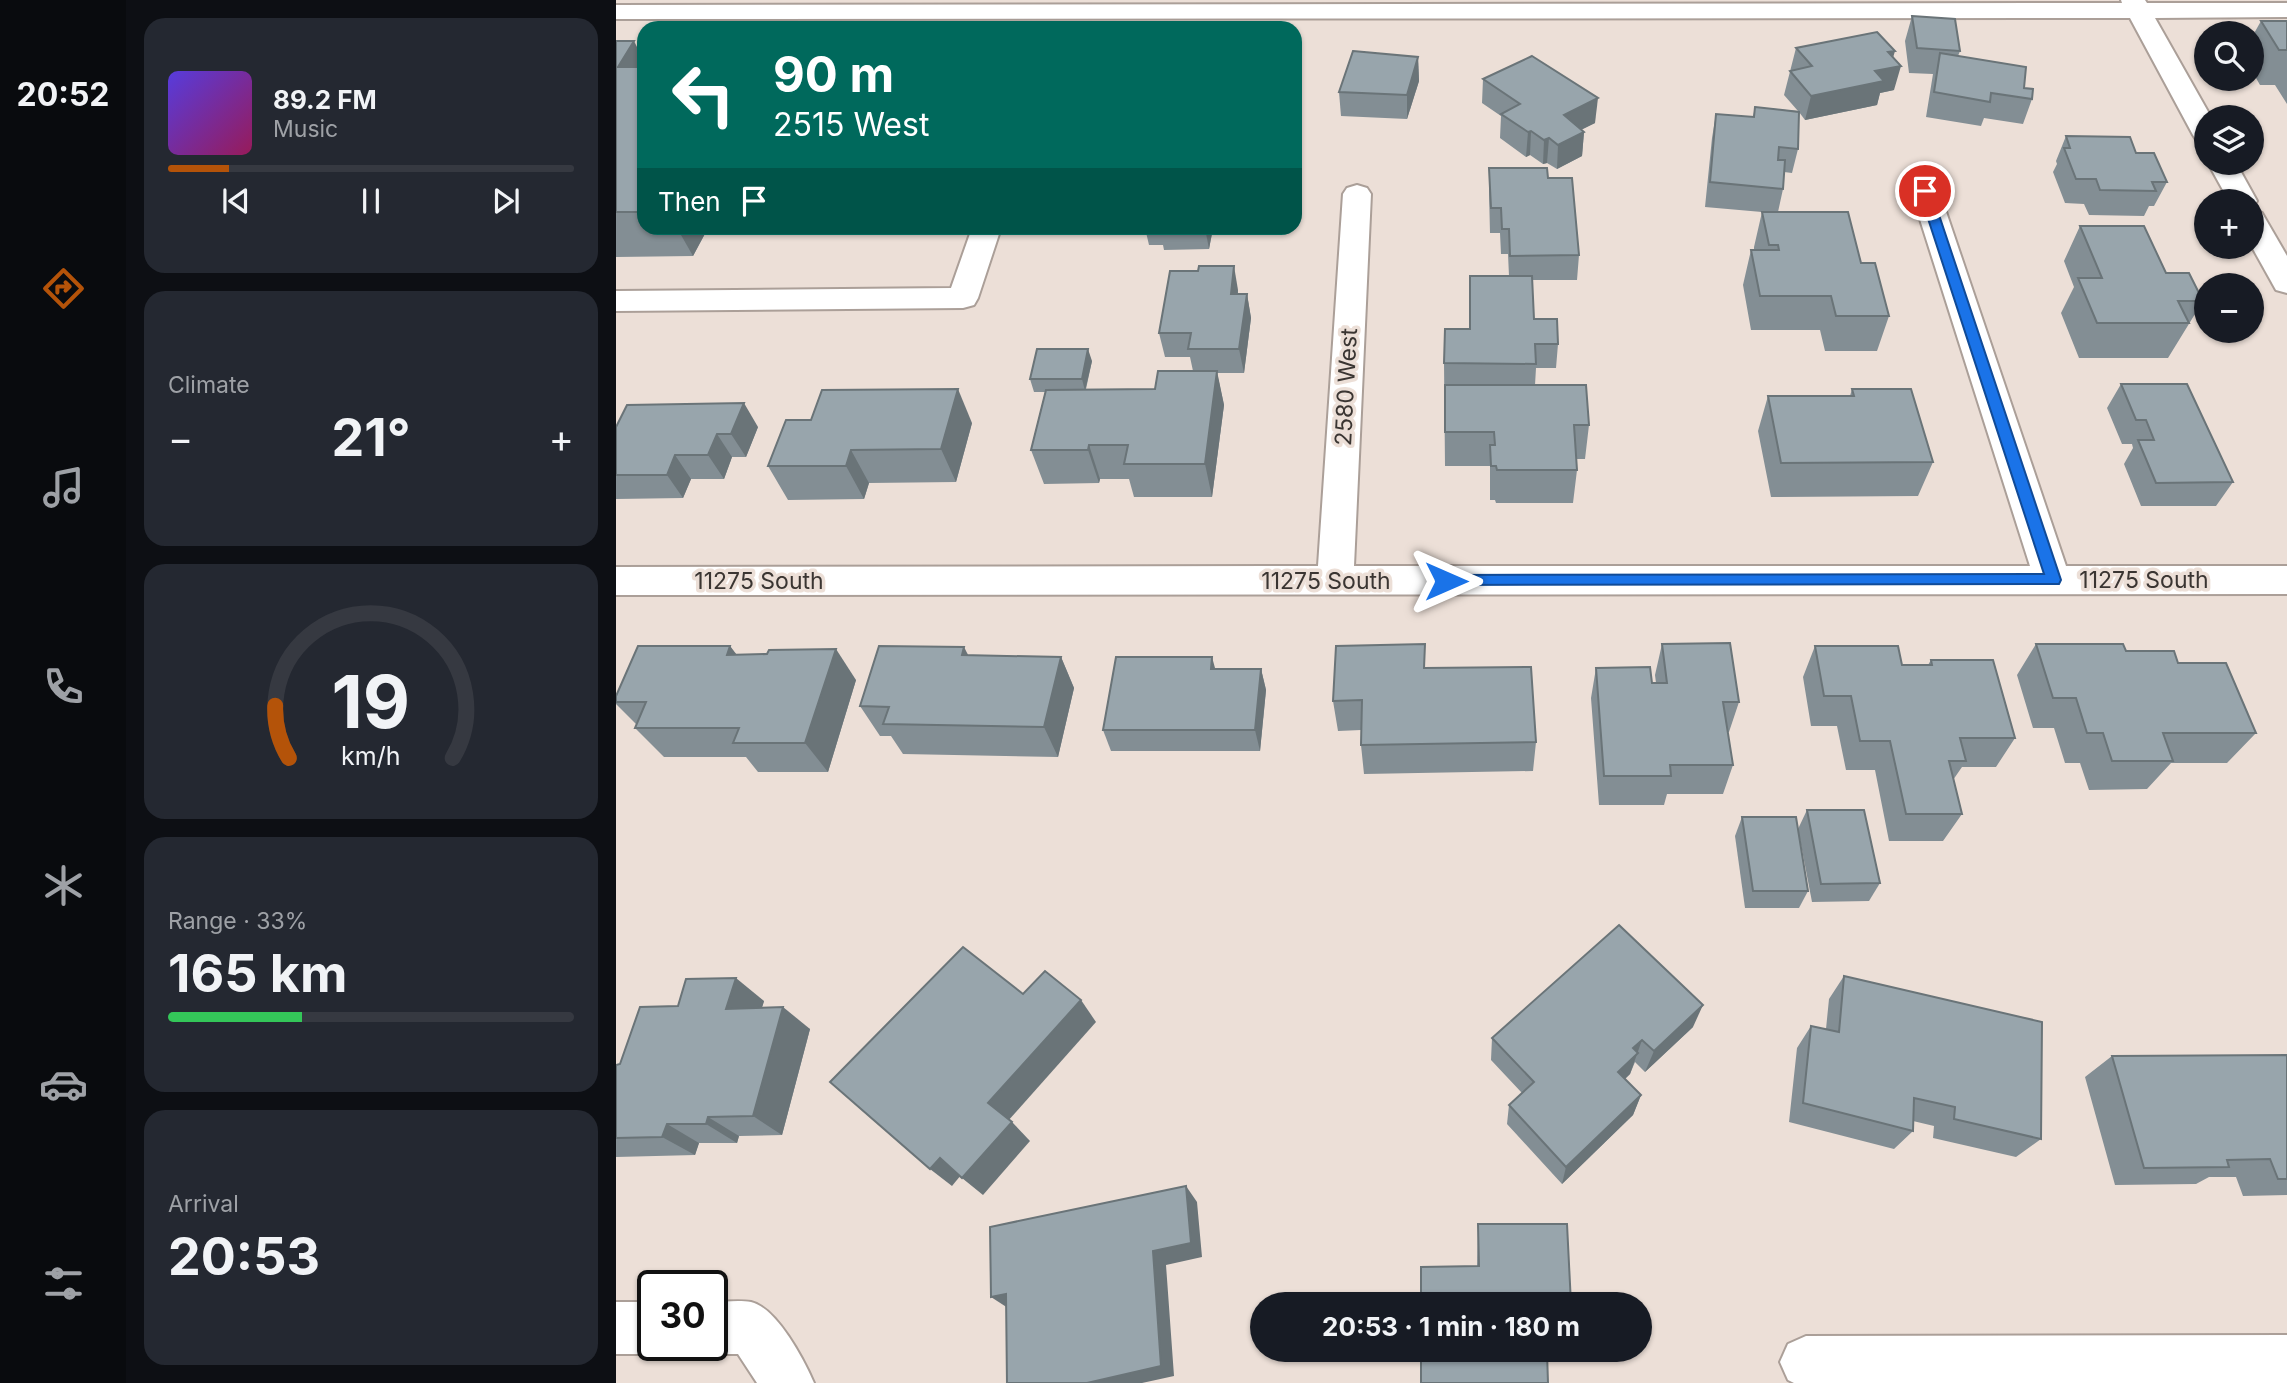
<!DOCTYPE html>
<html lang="en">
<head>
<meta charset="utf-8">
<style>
  body { margin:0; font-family:Inter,sans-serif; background:#242831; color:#f1f3f6; height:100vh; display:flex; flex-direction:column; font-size:26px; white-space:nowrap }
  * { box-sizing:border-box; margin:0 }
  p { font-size:23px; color:#9ea1a6 }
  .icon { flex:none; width:38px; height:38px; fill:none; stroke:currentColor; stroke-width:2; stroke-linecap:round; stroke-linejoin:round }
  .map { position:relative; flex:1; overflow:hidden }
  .side { display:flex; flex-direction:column; gap:18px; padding:18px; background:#0d0f14; width:490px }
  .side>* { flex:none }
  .hud { position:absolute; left:21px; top:21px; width:665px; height:214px; border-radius:21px; box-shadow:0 2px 5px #0004; background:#00695c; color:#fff; overflow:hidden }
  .tools { position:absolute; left:1578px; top:21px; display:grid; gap:14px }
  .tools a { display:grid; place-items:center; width:70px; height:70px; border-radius:50%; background:#171b24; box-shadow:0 2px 5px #0004; font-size:35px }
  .speed { position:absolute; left:21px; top:1270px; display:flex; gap:14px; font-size:35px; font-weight:700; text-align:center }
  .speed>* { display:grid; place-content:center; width:91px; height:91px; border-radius:50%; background:#171b24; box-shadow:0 2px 5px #0004; line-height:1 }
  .speed .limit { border:4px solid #111; border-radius:10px; background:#fff; color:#111 }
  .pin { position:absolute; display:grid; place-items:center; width:60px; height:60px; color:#fff; margin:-30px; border:4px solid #fff; border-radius:50%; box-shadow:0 2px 7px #0007 }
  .me { position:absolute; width:77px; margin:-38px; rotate:90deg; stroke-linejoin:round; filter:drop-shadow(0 0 5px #0008) }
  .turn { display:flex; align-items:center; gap:24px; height:147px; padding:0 21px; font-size:32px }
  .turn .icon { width:91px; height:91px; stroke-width:2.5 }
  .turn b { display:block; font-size:49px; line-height:60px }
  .then { display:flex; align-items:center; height:66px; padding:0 21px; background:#0003; gap:14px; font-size:26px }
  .big { font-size:52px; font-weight:700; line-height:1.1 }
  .side .widget { flex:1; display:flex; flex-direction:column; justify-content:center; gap:10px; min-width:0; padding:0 24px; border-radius:21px; background:#242831 }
  .side .dial { align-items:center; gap:0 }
  .dial svg { height:182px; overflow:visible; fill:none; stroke:#363941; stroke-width:7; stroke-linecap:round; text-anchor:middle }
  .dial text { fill:#f1f3f6; stroke:none }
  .song { display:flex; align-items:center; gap:21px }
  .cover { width:84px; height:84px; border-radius:10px; background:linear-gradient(135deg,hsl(250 70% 55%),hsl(330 70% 35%)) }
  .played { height:7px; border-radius:4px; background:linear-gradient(90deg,#b45309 15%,#363941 15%) }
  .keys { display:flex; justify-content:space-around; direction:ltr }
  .heat { display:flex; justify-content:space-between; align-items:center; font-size:38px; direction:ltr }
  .charge { height:10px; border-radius:5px; background:linear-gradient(90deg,#34c759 33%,#363941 0) }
  .trip { position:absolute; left:634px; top:1292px; width:402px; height:70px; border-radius:35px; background:#171b24; box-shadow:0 2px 5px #0004; font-weight:700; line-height:70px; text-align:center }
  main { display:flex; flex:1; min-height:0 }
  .menu { display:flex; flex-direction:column; width:126px; justify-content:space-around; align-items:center; background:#090b0e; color:#9ea1a6 }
  .menu .icon { width:49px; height:49px }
  .menu .active { color:#b45309 }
  .menu b { font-size:32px; color:#f1f3f6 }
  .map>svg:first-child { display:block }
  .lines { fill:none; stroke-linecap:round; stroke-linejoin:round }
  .minor-casing { stroke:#ab9f98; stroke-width:4 }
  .minor { fill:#fff; fill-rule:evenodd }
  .wall { fill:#838e94 }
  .shaded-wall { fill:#6a7478 }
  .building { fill:#98a5ac; stroke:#6a7478; stroke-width:2 }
  .route { fill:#1a73e8; stroke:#114b97; stroke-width:2 }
  .labels { text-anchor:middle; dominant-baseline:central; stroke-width:7; stroke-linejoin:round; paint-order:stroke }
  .street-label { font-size:23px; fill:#3a3532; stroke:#ecdfd7 }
</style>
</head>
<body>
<main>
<nav class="menu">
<b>20:52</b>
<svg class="icon active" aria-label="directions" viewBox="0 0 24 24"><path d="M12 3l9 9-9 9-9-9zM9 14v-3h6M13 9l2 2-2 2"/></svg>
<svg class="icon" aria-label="music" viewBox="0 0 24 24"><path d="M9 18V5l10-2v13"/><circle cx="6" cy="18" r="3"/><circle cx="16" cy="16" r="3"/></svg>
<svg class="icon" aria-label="phone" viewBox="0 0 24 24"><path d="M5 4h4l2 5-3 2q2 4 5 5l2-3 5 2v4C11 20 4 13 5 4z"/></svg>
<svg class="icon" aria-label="climate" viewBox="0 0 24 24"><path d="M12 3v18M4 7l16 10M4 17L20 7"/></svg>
<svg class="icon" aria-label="car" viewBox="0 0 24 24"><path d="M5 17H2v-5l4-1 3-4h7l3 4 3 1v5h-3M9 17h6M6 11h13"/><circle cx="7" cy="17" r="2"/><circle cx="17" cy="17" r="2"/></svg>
<svg class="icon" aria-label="filters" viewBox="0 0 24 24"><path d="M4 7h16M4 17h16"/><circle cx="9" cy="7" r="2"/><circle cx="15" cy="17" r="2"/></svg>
</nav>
<section class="side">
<div class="widget">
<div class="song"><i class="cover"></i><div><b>89.2 FM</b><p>Music</p></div></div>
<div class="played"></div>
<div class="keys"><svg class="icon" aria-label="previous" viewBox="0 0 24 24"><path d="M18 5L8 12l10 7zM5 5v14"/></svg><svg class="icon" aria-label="pause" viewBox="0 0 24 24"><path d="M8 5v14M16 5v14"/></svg><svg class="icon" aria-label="next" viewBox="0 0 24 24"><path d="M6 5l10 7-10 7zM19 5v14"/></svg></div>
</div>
<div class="widget"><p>Climate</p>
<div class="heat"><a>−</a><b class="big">21°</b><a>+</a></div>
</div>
<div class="widget dial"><svg viewBox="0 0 100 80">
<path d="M14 69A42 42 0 1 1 86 69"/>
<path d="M14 69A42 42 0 0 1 8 46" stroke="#b45309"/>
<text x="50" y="56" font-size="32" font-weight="700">19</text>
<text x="50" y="72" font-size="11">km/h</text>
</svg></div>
<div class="widget"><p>Range · 33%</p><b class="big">165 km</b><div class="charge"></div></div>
<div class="widget"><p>Arrival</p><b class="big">20:53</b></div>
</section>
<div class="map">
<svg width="1671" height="1383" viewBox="0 0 1671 1383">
  <rect width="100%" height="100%" fill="#ecdfd7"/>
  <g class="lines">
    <defs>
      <g id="minor">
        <path d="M1505 0H1529L1531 3H1671V17L1539 18 1595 117H1591V143L1581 141 1577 135 1514 18 0 19V5L1506 3Z"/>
        <path d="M1592 163H1620L1641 201 1637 207 1636 201H1613Z"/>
        <path d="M1309 182 1319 185 1323 191 1450 566H1671V594L0 595V567L702 566 727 194 731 188 741 185 751 188 755 194 738 566H1414L1295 191 1299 185Z"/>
        <path d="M1636 210 1646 213 1671 256V293L1660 290 1636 247Z"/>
        <path d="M356 228H385L362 298 358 305 347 308 0 311V291L335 288Z"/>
        <path d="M0 1302H37V1346H55L37 1354H0Z"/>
        <path d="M96 1302C108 1302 123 1300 135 1302 161 1308 188 1360 198 1383H141L122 1354H96L78 1346H96Z"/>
        <path d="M1671 1335V1383H1178L1172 1380 1164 1362 1172 1344 1190 1336Z"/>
      </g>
    </defs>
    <!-- minor casing -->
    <use href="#minor" class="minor-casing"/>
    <!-- minor -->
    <use href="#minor" class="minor"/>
  </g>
  <!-- wall -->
  <g class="wall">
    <path d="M1296 16 1344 51 1342 56 1408 88 1416 99 1407 124 1368 118 1365 126 1310 117 1317 74 1293 73 1289 41Z"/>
    <path d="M1645 21H1671V104L1659 85H1644L1636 71V37Z"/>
    <path d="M0 41 28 61V228H92L77 256 0 257Z"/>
    <path d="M1180 48 1277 58 1278 90 1264 93 1261 105 1189 120 1183 112 1182 149 1176 173 1168 172 1167 189 1162 212 1245 263 1273 316 1261 351H1209L1204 330H1135L1127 285 1135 250H1138V247L1146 212 1089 207 1096 138 1100 114 1137 117 1139 107 1182 111 1168 95Z"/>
    <path d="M802 57 803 81 791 119 725 116 723 92Z"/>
    <path d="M867 79 979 123 965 130 968 132 966 156 941 169 931 163 927 164 914 155 910 157 884 138 885 116 866 103Z"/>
    <path d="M1450 136 1520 153 1551 182 1538 206H1533L1528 216 1473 215 1468 204 1449 203 1437 172 1441 164 1440 161Z"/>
    <path d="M873 168 932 178 963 255 961 280H916L918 319 942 344 940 368H920L919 385 973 425 969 459H960L961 470 957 503H880L879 500H874V466H829L828 363 893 276 892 254H885L884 233H874L873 192Z"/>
    <path d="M1464 226 1550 273 1587 301 1552 358H1463L1445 313 1458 287 1448 261Z"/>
    <path d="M529 228H597L593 249 548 250 547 245H533Z"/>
    <path d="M622 290V294H631L635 318 628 373H601L608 405 596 497H518L513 479H484L483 483 428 484 415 450 429 392H418L414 379 476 361 470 389H539L577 371 574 357H549L543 333Z"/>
    <path d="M1505 384 1617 482 1600 506H1525L1508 464 1517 448 1516 444H1506L1491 408Z"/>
    <path d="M1236 389 1317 462 1302 496 1155 497 1142 431 1152 396H1234Z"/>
    <path d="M356 423 340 482 253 483 248 499 172 500 152 466Z"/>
    <path d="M0 427H142L130 457H116L108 479H75L67 498 0 499Z"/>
    <path d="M809 644V668L920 742 917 771 748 774 745 745V730L722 731 717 701Z"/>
    <path d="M1046 644 1123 702 1113 732H1112L1117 765 1107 794H1051L1048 805H983L975 698 980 668 1036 683H1040L1039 675Z"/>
    <path d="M1420 644 1510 651 1562 663 1640 733 1611 763H1555L1531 789 1473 790 1464 763H1449L1438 728H1417L1401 675Z"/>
    <path d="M114 646 120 655 240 680 212 772H142L130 757H48L19 728 21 725 0 704V696Z"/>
    <path d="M1199 646 1286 665H1312L1315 660 1399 738 1380 767H1346L1337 780 1346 814 1327 841H1273L1259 770H1230L1221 726H1195L1187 677Z"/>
    <path d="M352 655 445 657 458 688 442 757 287 754 275 736H264L244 706Z"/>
    <path d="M599 669H645L650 690 644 751H495L487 730Z"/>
    <path d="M1191 810 1264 883 1253 901 1196 902 1182 829Z"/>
    <path d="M1126 817 1192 891 1183 908H1129L1119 836Z"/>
    <path d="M1228 976 1425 1139 1400 1157 1317 1138 1318 1126 1297 1121V1131L1278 1149 1173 1122 1181 1048 1195 1026 1210 1029 1213 999Z"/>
    <path d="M148 1001 146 1007 194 1029 166 1135 123 1136 121 1143H83L79 1155 0 1157V1065L4 1064 62 1006Z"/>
    <path d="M1077 1027 1029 1072 1019 1062 1014 1074 1009 1079 1025 1095 1017 1115 946 1184 891 1124 893 1105 906 1093 875 1060 876 1038Z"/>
    <path d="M1671 1055V1195L1627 1196 1620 1177H1593L1580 1184 1499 1185 1469 1077 1496 1056Z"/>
    <path d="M862 1224 955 1304 861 1266Z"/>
    <path d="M805 1349 957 1352 952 1362H931Z"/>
  </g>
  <!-- shaded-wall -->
  <g class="shaded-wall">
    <path d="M18 41 28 61V109L2 67Z"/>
    <path d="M1279 51 1274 68 1285 66 1278 90 1264 93 1261 105 1189 120 1195 96 1259 71 1272 52Z"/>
    <path d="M802 57 803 81 791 119V95Z"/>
    <path d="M982 98 979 123 946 139 948 115Z"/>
    <path d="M915 131 914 155 910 157 912 132Z"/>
    <path d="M968 132 966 156 941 169 942 145Z"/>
    <path d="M933 138 931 163 927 164 928 140Z"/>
    <path d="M61 228H92L77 256Z"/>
    <path d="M589 228H597L593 249Z"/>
    <path d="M618 266 622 290 619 318 615 294Z"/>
    <path d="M631 294 635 318 628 373 623 349Z"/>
    <path d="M472 349 476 361 469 391 466 379Z"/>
    <path d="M601 371 608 405 596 497 589 464Z"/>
    <path d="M342 389 356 423 340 482 325 449Z"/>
    <path d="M128 403 142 427 130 457 115 434Z"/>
    <path d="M101 434 116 457 108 479 92 455Z"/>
    <path d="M473 445 484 479 483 483 472 450Z"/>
    <path d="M235 450 253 483 248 499 230 466Z"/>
    <path d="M59 455 75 479 67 498 51 475Z"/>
    <path d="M114 646 138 677 111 655Z"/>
    <path d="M348 647 364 678 346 655Z"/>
    <path d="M220 649 240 680 212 772 189 743Z"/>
    <path d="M445 657 458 688 442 757 428 727Z"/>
    <path d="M596 657 602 679 595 669Z"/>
    <path d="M645 669 650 690 644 751 639 730Z"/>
    <path d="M120 978 148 1001 139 1031 110 1009Z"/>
    <path d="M465 1000 480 1022 391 1122 372 1103Z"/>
    <path d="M1087 1005 1077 1027 1029 1072 1038 1051Z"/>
    <path d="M167 1007 194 1029 166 1135 137 1116Z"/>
    <path d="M1026 1040 1014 1074 995 1092 1002 1072 1017 1048Z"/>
    <path d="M1025 1095 1017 1115 946 1184 950 1167Z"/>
    <path d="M92 1117 123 1136 121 1143 90 1124Z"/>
    <path d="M396 1122 414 1141 367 1195 346 1178Z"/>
    <path d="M51 1124 83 1143 79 1155 46 1137Z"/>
    <path d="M324 1158 345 1175 336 1186 314 1169Z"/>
    <path d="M570 1186 581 1202 586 1257 550 1265 558 1376 526 1383H471Z"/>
    <path d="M390 1294 395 1310 375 1297Z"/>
  </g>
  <!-- building -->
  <g class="building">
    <path d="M1296 16 1339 19 1344 51 1301 48Z"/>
    <path d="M1645 21H1671V50H1663Z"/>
    <path d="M1261 32 1279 51 1272 52 1285 66 1259 71 1268 81 1195 96 1174 71 1196 66 1180 48Z"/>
    <path d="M0 41H18L2 67H28V212H0Z"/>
    <path d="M737 51 802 57 791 95 723 92Z"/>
    <path d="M1324 53 1410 67 1408 88 1417 89 1416 99 1375 93 1374 102 1318 92Z"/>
    <path d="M916 56 982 98 948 115 968 132 942 145 933 138 928 140 915 131 912 132 885 114 904 104 867 79Z"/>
    <path d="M1139 107 1183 112 1182 149 1163 147 1162 160H1169L1167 189 1094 182 1100 114 1138 117Z"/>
    <path d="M1450 136 1514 137 1520 153H1538L1551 182H1536L1540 191 1484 190 1480 179H1460L1448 148H1454Z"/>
    <path d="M873 168H931L932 178H956L963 255 894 256 893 229H886L885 208H875Z"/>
    <path d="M1146 212H1232L1245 263H1259L1273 316H1220L1215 296H1144L1135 250H1163L1162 245H1153Z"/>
    <path d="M1464 226H1528L1550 273H1573L1587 301H1562L1573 323H1481L1462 278H1486Z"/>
    <path d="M583 266H618L615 294H631L623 349H572L575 333H543L554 271H582Z"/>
    <path d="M854 276H916L918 319H941L942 344H919L920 364 828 363 829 329H854Z"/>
    <path d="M421 349H472L466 379H414Z"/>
    <path d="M542 371H601L589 464H508L512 445H473L472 450H415L430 390 539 389Z"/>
    <path d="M1505 384H1571L1617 482 1540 483 1522 440H1538L1530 420H1520Z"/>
    <path d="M829 385H970L973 425H958L961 470H881L880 466H875L874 445H879L878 432H829Z"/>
    <path d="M342 389 325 449 235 450 230 466H152L170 420H195L206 390Z"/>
    <path d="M1236 389H1295L1317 462 1165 463 1152 396H1238Z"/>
    <path d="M128 403 115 434H101L92 455H59L51 475H0V427L11 405Z"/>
    <path d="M1114 643 1123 702H1107L1117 765H1054L1055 776H988L980 668 1034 667 1036 683H1051L1046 644Z"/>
    <path d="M809 644 808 668 915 667 920 742 745 745 746 700 717 701 720 646Z"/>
    <path d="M1420 644H1507L1510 651H1558L1562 663H1610L1640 733H1547L1557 761H1496L1487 733H1471L1460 698H1437Z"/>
    <path d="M22 646H114L111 655 151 654 153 650 220 649 189 743H117L123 728H19L30 702H0V696Z"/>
    <path d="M263 646 348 647 346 655 445 657 428 727 267 724 273 707 244 706Z"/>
    <path d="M1199 646H1282L1286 665H1316L1315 660H1377L1399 738H1344L1350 761H1333L1346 814H1290L1274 741H1244L1235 696H1208Z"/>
    <path d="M500 657H596L595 669H645L639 730H487Z"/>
    <path d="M1191 810H1248L1264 883 1205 884Z"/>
    <path d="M1126 817H1180L1192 891H1137Z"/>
    <path d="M1003 925 1087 1005 1038 1051 1026 1040 1017 1048 1022 1053 1002 1072 1025 1095 950 1167 893 1105 918 1082 876 1038Z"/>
    <path d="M347 947 407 994 429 971 465 1000 372 1103 396 1122 346 1178 324 1158 314 1169 214 1082Z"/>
    <path d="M1228 976 1426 1022 1425 1139 1338 1119 1339 1107 1298 1098 1297 1131 1187 1103 1195 1026 1223 1032Z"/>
    <path d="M120 978 110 1009 167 1007 137 1116 92 1117 90 1124H51L46 1137 0 1138V1065L4 1064 24 1007 62 1006 70 979Z"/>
    <path d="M1671 1055V1179H1662L1654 1159 1611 1160 1613 1167 1528 1168 1496 1056Z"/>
    <path d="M570 1186 575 1243 537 1251 545 1366 471 1383H391L390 1294 375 1297 374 1227Z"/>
    <path d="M862 1224H951L955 1304H805V1267L863 1266Z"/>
    <path d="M805 1349H957V1352H931L932 1383H805Z"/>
  </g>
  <!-- route -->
  <path class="route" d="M1309 188 1315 191 1445 580 1443 584 824 585 822 581 830 575 1428 574 1303 191Z"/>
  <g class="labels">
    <!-- street labels -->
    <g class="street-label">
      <text transform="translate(730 387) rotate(-87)">2580 West</text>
      <text x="1528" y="580">11275 South</text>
      <text x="143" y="581">11275 South</text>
      <text x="710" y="581">11275 South</text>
    </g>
  </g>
</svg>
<div class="tools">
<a><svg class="icon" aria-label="search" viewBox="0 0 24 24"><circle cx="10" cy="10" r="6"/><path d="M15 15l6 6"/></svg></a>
<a><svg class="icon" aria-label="layers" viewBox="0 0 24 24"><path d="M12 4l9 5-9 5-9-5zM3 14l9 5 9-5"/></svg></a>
<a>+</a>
<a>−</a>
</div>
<div class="speed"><div class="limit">30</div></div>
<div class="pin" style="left:1309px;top:191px;background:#d93025"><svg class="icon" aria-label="arrive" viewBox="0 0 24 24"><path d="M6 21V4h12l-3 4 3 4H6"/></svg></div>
<svg class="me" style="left:830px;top:581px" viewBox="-20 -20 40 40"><path d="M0-17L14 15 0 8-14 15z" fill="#1a73e8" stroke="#fff" stroke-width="4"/></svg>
<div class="trip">20:53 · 1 min · 180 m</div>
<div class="hud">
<div class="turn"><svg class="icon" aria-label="left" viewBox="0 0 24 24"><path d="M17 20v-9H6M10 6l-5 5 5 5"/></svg><div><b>90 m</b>2515 West</div></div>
<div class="then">Then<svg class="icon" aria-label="arrive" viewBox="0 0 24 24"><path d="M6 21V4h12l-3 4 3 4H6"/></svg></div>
</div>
</div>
</main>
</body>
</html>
